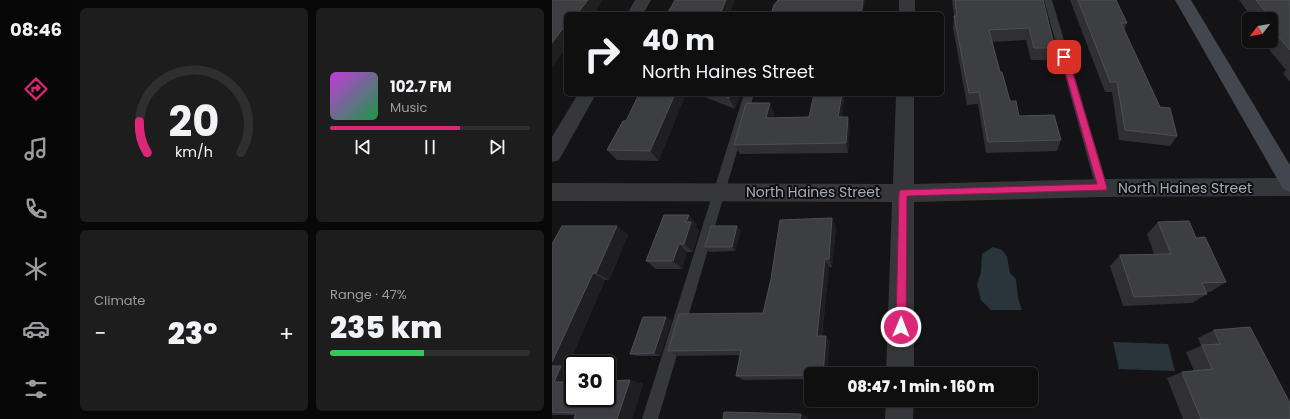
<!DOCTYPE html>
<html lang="en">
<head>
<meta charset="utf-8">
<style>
  body { margin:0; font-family:Poppins,sans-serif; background:#1d1d1e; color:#f1f3f6; height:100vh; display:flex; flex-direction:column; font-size:15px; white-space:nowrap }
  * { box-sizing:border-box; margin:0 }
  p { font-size:13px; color:#9b9c9f }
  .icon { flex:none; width:22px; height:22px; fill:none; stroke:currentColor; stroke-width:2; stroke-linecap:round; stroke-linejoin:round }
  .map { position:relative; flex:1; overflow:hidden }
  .sheet { display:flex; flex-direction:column; gap:8px; padding:8px; background:#080809; width:480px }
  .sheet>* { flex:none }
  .top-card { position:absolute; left:12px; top:12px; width:380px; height:84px; border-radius:6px; box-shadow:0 1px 3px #0004,0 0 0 1px #2f2f30; background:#0f0f10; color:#f1f3f6; overflow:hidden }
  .needle { width:26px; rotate:239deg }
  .fabs { position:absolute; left:690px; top:12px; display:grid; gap:8px }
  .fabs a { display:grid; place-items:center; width:36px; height:36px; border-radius:6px; background:#0f0f10; box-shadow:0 1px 3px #0004,0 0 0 1px #2f2f30; font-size:20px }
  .speed { position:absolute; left:12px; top:355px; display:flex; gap:8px; font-size:20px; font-weight:700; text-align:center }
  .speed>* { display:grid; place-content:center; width:52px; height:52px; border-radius:50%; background:#0f0f10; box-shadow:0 1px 3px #0004,0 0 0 1px #2f2f30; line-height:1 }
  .speed .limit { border:2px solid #111; border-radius:6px; background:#fff; color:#111 }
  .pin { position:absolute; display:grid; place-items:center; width:34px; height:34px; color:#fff; margin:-17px; border-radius:8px; box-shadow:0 2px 6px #0006 }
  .me { position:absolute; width:44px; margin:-22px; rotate:1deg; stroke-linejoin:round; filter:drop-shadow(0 0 3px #0008) }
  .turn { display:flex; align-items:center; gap:14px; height:84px; padding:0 12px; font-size:18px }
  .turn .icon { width:52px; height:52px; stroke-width:2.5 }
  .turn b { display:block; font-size:28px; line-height:34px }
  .big { font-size:30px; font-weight:800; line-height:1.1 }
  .sheet .card { flex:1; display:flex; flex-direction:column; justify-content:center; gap:6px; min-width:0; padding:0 14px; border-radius:6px; background:#1d1d1e }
  .sheet .dial { align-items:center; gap:0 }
  .dial svg { height:104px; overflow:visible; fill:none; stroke:#2f2f30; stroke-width:7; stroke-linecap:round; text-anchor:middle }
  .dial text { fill:#f1f3f6; stroke:none }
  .song { display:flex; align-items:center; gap:12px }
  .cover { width:48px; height:48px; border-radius:6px; background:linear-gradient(135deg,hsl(290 70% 55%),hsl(140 70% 35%)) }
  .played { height:4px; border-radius:2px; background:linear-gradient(90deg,#db2777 65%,#2f2f30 65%) }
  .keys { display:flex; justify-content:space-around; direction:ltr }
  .heat { display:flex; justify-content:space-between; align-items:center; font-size:22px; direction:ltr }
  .charge { height:6px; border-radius:3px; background:linear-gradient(90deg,#34c759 47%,#2f2f30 0) }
  .sheet .tiles { flex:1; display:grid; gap:8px; grid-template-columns:repeat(2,1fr) }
  .trip { position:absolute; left:252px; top:367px; width:234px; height:40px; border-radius:6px; background:#0f0f10; box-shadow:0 1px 3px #0004,0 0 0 1px #2f2f30; font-weight:800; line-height:40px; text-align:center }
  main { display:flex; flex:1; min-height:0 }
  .tabs { display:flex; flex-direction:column; width:72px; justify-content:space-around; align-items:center; background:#060606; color:#9b9c9f }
  .tabs .icon { width:28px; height:28px }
  .tabs .current { color:#db2777 }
  .tabs b { font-size:18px; color:#f1f3f6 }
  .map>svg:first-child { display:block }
  .water { fill:#2a353b }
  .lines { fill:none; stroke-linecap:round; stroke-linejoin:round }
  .lane { fill:#35373b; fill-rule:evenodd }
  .street { fill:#35373b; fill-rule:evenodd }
  .secondary { fill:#43464c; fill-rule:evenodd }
  .wall { fill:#303034 }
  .shaded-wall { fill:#1f1f22 }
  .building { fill:#3c3e42; stroke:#4d4f54 }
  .route { fill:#db2777; stroke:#8e194d }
  .labels { text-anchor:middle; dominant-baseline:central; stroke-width:4; stroke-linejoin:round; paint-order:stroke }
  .street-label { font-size:14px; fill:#a5acb7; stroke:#0f0f11 }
</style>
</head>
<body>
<main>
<nav class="tabs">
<b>08:46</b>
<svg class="icon current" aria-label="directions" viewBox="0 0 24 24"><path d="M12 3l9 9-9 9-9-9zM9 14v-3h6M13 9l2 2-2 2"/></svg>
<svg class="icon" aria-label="music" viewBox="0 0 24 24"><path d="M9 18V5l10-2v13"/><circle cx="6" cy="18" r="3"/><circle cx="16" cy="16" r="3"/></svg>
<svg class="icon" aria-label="phone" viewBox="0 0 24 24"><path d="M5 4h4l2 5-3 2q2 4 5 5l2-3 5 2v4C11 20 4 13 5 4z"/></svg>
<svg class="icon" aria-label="climate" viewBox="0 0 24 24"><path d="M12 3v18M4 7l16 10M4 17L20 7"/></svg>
<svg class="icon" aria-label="car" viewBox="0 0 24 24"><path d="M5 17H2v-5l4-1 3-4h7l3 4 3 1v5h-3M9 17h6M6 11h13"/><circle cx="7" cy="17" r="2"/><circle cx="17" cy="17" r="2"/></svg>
<svg class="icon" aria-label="filters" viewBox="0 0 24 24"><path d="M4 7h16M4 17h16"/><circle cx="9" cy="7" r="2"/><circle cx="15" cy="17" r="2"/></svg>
</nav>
<section class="sheet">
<div class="tiles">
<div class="card dial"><svg viewBox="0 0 100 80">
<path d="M14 69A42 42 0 1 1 86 69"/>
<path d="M14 69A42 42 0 0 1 8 45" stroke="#db2777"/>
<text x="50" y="56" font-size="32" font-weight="700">20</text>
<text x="50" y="72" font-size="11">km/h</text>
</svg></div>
<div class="card">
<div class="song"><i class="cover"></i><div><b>102.7 FM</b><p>Music</p></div></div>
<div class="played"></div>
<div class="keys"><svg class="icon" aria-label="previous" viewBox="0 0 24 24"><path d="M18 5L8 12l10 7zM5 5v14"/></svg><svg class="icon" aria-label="pause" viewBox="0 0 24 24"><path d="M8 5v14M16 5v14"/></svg><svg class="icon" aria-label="next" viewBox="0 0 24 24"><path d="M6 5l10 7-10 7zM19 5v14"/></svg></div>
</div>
<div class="card"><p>Climate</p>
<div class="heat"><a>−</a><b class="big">23°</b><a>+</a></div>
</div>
<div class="card"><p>Range · 47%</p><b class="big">235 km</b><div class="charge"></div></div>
</div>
</section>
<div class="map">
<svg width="738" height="419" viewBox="0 0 738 419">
  <rect width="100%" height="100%" fill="#141416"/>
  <!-- water -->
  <g class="water">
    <path d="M441 247 450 250 455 257 458 273 464 279 466 298 470 310H439L429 300 425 285 429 272 430 254Z"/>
    <path d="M561 342 616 344 623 371 567 369Z"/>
  </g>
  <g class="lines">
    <!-- lane -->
    <g class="lane">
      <path d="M492 0H500L556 188 554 191 550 193 546 191 544 188Z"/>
      <path d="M192 94H202L106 419H90Z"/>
    </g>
    <!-- street -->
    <g class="street">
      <path d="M83 0H99L91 14H75Z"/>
      <rect x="347" y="0" width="16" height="14"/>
      <path d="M26 94H44L7 160 0 162V137Z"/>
      <path d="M344 94H362V184L550 179 738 178V196L550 197 362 202V374H334L340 202 0 201V183L341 184Z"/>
      <path d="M334 400H362L361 419H333Z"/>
    </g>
    <!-- secondary -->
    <path class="secondary" d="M623 0H639L738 165V192L731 189Z"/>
  </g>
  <!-- wall -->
  <g class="wall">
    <path d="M400 0H491L503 48 500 60H479L474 40 440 42 448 72 458 101 467 116 509 140 505 151 434 153 426 104 415 105 401 28 402 16Z"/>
    <path d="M518 0H564L575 23 572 30 608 107 625 136 618 146 567 140 560 92H553Z"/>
    <path d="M687 0H738V82L731 73 734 70 710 41H719V19H701Z"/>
    <path d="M145 94H188L183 109Z"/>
    <path d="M222 113 221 118 290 117 298 126 296 153 188 154 182 145Z"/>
    <path d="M74 121 107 161 65 160 55 150Z"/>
    <path d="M280 218 284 227 280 267H277L270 336 278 341 259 374V379L192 380 184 376 188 355 126 356 116 351 211 313Z"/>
    <path d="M606 222 644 238 674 282 658 292H653L655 294 640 303 571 306 558 266 568 255 602 254 595 234Z"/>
    <path d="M145 224 144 227 147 231 141 252H135L130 269H104L94 261Z"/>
    <path d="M65 226 76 235 57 280H53L15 368 20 382 78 380 91 384 80 419H22L23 415H0V244Z"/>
    <path d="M189 230 183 251 157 252 153 247Z"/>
    <path d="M120 320 108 356H85L78 354Z"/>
    <path d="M662 330 738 419H631L615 378 630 372 642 371 634 352 649 346 646 338Z"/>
  </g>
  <!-- shaded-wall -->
  <g class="shaded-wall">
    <path d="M36 0H51L42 14H25Z"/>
    <path d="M174 0H183L178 14H158L159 13Z"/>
    <path d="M311 0H313L311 14H309Z"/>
    <path d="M14 24V48L0 68V43Z"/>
    <path d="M123 94H134L107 161 98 151Z"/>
    <path d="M179 94H188L183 109 177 98Z"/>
    <path d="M290 94H293L289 127 286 117Z"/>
    <path d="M218 103 222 113 219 128 214 118Z"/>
    <path d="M296 117 298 126 296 153 294 143Z"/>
    <path d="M137 215 145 224 144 227 147 231 141 252 132 244 134 222Z"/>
    <path d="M280 218 284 227 280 267 277 259Z"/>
    <path d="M65 226 76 235 57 280 44 273Z"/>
    <path d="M185 226 189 230 183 251 180 247Z"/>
    <path d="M127 244 135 252 130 269 121 261Z"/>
    <path d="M273 259 277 267 269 341 265 336Z"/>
    <path d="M41 273 53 280 15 368 21 370V379L18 386 2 382 0 362Z"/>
    <path d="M114 317 120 320 108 356 102 353Z"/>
    <path d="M274 336 278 341 275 374H271Z"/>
    <path d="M78 380 91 384 80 419H65Z"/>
    <path d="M249 414 256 417V419H248Z"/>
  </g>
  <!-- building -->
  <g class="building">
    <path d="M0 0H36L25 14H14V24L0 43Z"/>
    <path d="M123 0H174L169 12 159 13 158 14H115Z"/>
    <path d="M226 0H311L309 14H219L222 5Z"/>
    <path d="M403 0H491L503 48H482L477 28 437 30 448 72H450L458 101H464L467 116 502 115 509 140 436 142 427 92 417 93 402 16H405Z"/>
    <path d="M526 0H564L575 23H569L608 107 618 108 625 136 573 130 565 82H558Z"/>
    <path d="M704 0H738V50L719 28V19H712L709 16 716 15Z"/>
    <path d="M87 94H123L98 151 55 150 71 121H74Z"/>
    <path d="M166 94H179L177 98Z"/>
    <path d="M262 94H290L286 117H296L294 143 182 145 194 103H218L214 118 257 117Z"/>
    <path d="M112 215H137L134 222H139L132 244H127L121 261H94Z"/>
    <path d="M280 218 277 259H273L265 336H274L271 374H259V375L184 376 189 350 116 351 127 314 211 313 219 279 228 220Z"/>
    <path d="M637 221 644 238 653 237 674 282 650 283 655 294 582 297 568 255 619 254 606 222Z"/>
    <path d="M10 226H65L44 273H41L0 362V244Z"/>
    <path d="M159 226H185L180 247H153Z"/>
    <path d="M91 317H114L102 353 78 354Z"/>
    <path d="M698 327 738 403V419H649L630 372 660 369 650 345 668 344 662 330Z"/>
    <path d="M0 366H9L2 382H21V398H55V381L78 380 65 419H22L24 413 0 412Z"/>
    <path d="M172 412 249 414 248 419H171Z"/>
  </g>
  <!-- route -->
  <path class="route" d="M510 55H512L516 57 555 188 554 190 355 196 354 327 353 331 349 332 345 331 344 327 347 193 348 190 545 184 509 57Z"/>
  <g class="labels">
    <!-- street labels -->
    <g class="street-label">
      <text x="633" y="188">North Haines Street</text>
      <text x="261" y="192">North Haines Street</text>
    </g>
  </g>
</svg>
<div class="fabs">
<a><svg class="needle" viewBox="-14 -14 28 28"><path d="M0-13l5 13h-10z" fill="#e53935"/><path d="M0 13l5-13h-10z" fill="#9b9c9f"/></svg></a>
</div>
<div class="speed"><div class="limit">30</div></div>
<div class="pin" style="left:512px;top:57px;background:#d93025"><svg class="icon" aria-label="arrive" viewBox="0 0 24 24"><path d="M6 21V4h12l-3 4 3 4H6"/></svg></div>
<svg class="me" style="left:349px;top:327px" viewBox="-20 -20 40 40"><circle r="17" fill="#db2777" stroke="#fff" stroke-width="3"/><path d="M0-11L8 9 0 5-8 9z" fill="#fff"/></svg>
<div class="trip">08:47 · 1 min · 160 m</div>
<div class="top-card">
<div class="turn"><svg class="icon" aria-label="right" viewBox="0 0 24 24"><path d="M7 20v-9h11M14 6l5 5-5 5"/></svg><div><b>40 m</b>North Haines Street</div></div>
</div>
</div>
</main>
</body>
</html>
